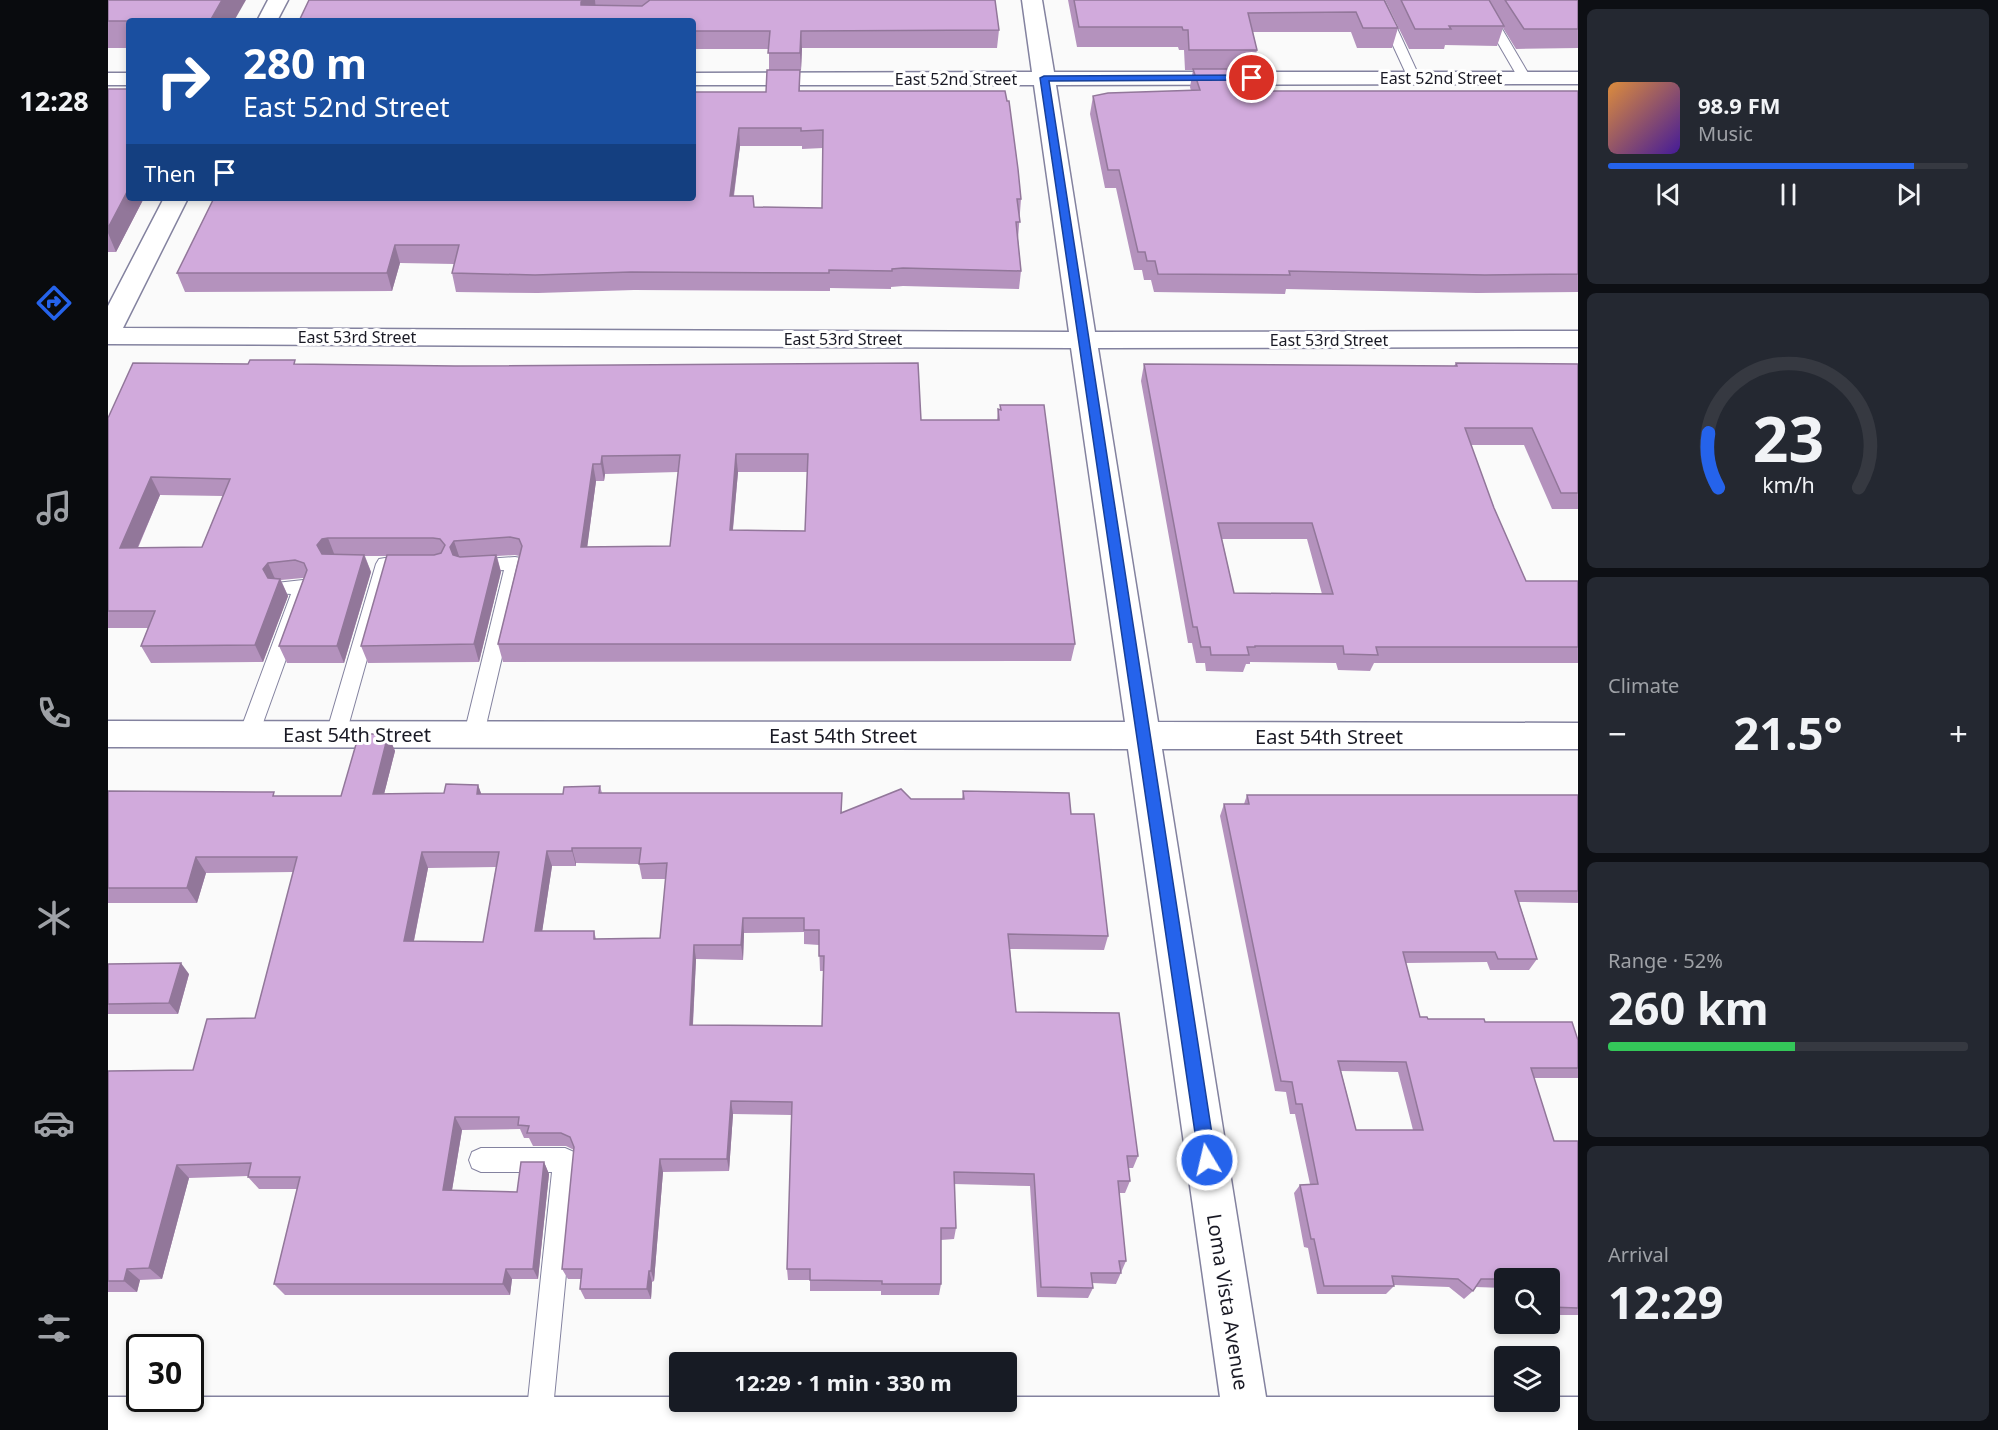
<!DOCTYPE html>
<html lang="en">
<head>
<meta charset="utf-8">
<style>
  body { margin:0; font-family:"Noto Sans",sans-serif; background:#242831; color:#f1f3f6; height:100vh; display:flex; flex-direction:column; font-size:22px; white-space:nowrap }
  * { box-sizing:border-box; margin:0 }
  p { font-size:20px; color:#9ea1a6 }
  .icon { flex:none; width:33px; height:33px; fill:none; stroke:currentColor; stroke-width:2; stroke-linecap:round; stroke-linejoin:round }
  .map { position:relative; flex:1; overflow:hidden }
  .panel { display:flex; flex-direction:column; gap:9px; padding:9px; background:#0d0f14; width:420px }
  .panel>* { flex:none }
  .hud { position:absolute; left:18px; top:18px; width:570px; height:183px; border-radius:6px; box-shadow:0 3px 9px #0003; background:#1a4fa0; color:#fff; overflow:hidden }
  .controls { position:absolute; left:1386px; top:1268px; display:grid; gap:12px }
  .controls a { display:grid; place-items:center; width:66px; height:66px; border-radius:6px; background:#171b24; box-shadow:0 3px 9px #0003; font-size:30px }
  .speed { position:absolute; left:18px; top:1334px; display:flex; gap:12px; font-size:30px; font-weight:700; text-align:center }
  .speed>* { display:grid; place-content:center; width:78px; height:78px; border-radius:50%; background:#171b24; box-shadow:0 3px 9px #0003; line-height:1 }
  .speed .limit { border:3px solid #111; border-radius:9px; background:#fff; color:#111 }
  .pin { position:absolute; display:grid; place-items:center; width:51px; height:51px; color:#fff; margin:-26px; border:3px solid #fff; border-radius:50%; box-shadow:0 2px 6px #0007 }
  .me { position:absolute; width:66px; margin:-33px; rotate:351deg; stroke-linejoin:round; filter:drop-shadow(0 0 4px #0008) }
  .turn { display:flex; align-items:center; gap:21px; height:126px; padding:0 18px; font-size:27px }
  .turn .icon { width:78px; height:78px; stroke-width:2.5 }
  .turn b { display:block; font-size:42px; line-height:51px }
  .then { display:flex; align-items:center; height:57px; padding:0 18px; background:#0003; gap:12px; font-size:22px }
  .big { font-size:45px; font-weight:700; line-height:1.1 }
  .panel .card { flex:1; display:flex; flex-direction:column; justify-content:center; gap:9px; min-width:0; padding:0 21px; border-radius:9px; background:#242831 }
  .panel .dial { align-items:center; gap:0 }
  .dial svg { height:156px; overflow:visible; fill:none; stroke:#363941; stroke-width:7; stroke-linecap:round; text-anchor:middle }
  .dial text { fill:#f1f3f6; stroke:none }
  .song { display:flex; align-items:center; gap:18px }
  .cover { width:72px; height:72px; border-radius:9px; background:linear-gradient(135deg,hsl(30 70% 55%),hsl(260 70% 35%)) }
  .played { height:6px; border-radius:3px; background:linear-gradient(90deg,#2563eb 85%,#363941 85%) }
  .keys { display:flex; justify-content:space-around; direction:ltr }
  .heat { display:flex; justify-content:space-between; align-items:center; font-size:33px; direction:ltr }
  .charge { height:9px; border-radius:4px; background:linear-gradient(90deg,#34c759 52%,#363941 0) }
  .trip { position:absolute; left:561px; top:1352px; width:348px; height:60px; border-radius:6px; background:#171b24; box-shadow:0 3px 9px #0003; font-weight:700; line-height:60px; text-align:center }
  main { display:flex; flex:1; min-height:0 }
  .menu { display:flex; flex-direction:column; width:108px; justify-content:space-around; align-items:center; background:#090b0e; color:#9ea1a6 }
  .menu .icon { width:42px; height:42px }
  .menu .current { color:#2563eb }
  .menu b { font-size:27px; color:#f1f3f6 }
  .map>svg:first-child { display:block }
  .lines { fill:none; stroke-linecap:round; stroke-linejoin:round }
  .lane-casing { stroke:#83829f; stroke-width:2 }
  .street-casing { stroke:#83829f; stroke-width:3 }
  .lane { fill:#fff; fill-rule:evenodd }
  .street { fill:#fff; fill-rule:evenodd }
  .wall { fill:#b492bd; fill-rule:evenodd }
  .shaded-wall { fill:#92779a }
  .building { fill:#d1aadc; stroke:#92779a; stroke-width:1.5; fill-rule:evenodd }
  .route { fill:#2563eb; stroke:#184099; stroke-width:1.5 }
  .labels { text-anchor:middle; dominant-baseline:central; stroke-width:6; stroke-linejoin:round; paint-order:stroke }
  .far-street-label { font-size:16px; fill:#1a1a25; stroke:#fff }
  .street-label { font-size:20px; fill:#1a1a25; stroke:#fff }
</style>
</head>
<body>
<main>
<nav class="menu">
<b>12:28</b>
<svg class="icon current" aria-label="directions" viewBox="0 0 24 24"><path d="M12 3l9 9-9 9-9-9zM9 14v-3h6M13 9l2 2-2 2"/></svg>
<svg class="icon" aria-label="music" viewBox="0 0 24 24"><path d="M9 18V5l10-2v13"/><circle cx="6" cy="18" r="3"/><circle cx="16" cy="16" r="3"/></svg>
<svg class="icon" aria-label="phone" viewBox="0 0 24 24"><path d="M5 4h4l2 5-3 2q2 4 5 5l2-3 5 2v4C11 20 4 13 5 4z"/></svg>
<svg class="icon" aria-label="climate" viewBox="0 0 24 24"><path d="M12 3v18M4 7l16 10M4 17L20 7"/></svg>
<svg class="icon" aria-label="car" viewBox="0 0 24 24"><path d="M5 17H2v-5l4-1 3-4h7l3 4 3 1v5h-3M9 17h6M6 11h13"/><circle cx="7" cy="17" r="2"/><circle cx="17" cy="17" r="2"/></svg>
<svg class="icon" aria-label="filters" viewBox="0 0 24 24"><path d="M4 7h16M4 17h16"/><circle cx="9" cy="7" r="2"/><circle cx="15" cy="17" r="2"/></svg>
</nav>
<div class="map">
<svg width="1470" height="1430" viewBox="0 0 1470 1430">
  <rect width="100%" height="100%" fill="#fafafa"/>
  <g class="lines">
    <defs>
      <g id="lane">
        <path d="M1264 0H1276L1312 78 1311 81 1306 82 1300 78Z"/>
        <path d="M1365 0H1377L1423 78 1422 81H1412Z"/>
        <path d="M407 557 413 558 416 563 376 734 373 740 366 742 359 740 356 734 396 570 364 572 358 571 355 566 358 561 364 560Z"/>
        <path d="M277 558 310 559 313 564 310 569 284 570 238 734 235 740 228 742 221 740 218 734 268 564 271 559Z"/>
        <path d="M195 580 201 582 204 587 151 734 148 740 141 742 134 740 131 734 183 594 168 593 165 588 168 583Z"/>
        <path d="M373 1148H457L466 1152 469 1160 444 1419 441 1429H421L418 1419 444 1172H373L364 1168 361 1160 364 1152Z"/>
      </g>
      <g id="street">
        <path d="M160 0H180L169 21H149Z"/>
        <path d="M914 0H934L946 72H1470V84L948 85 987 332 1470 331V347L990 348 1050 722 1470 723V749H1054L1158 1397H1396V1401H1442V1397H1470V1430H0V1397H572V1401H898V1397H1112L1020 749 0 747V721L1017 722 963 348 0 344V306L56 198H80L15 328 961 332 926 85H585V73L924 72Z"/>
        <rect x="0" y="73" width="21" height="12"/>
      </g>
    </defs>
    <!-- lane casing -->
    <use href="#lane" class="lane-casing"/>
    <!-- street casing -->
    <use href="#street" class="street-casing"/>
    <!-- lane -->
    <use href="#lane" class="lane"/>
    <!-- street -->
    <use href="#street" class="street"/>
  </g>
  <!-- wall -->
  <g class="wall">
    <path d="M0 0 21 21V48H0Z"/>
    <path d="M201 0H887L891 30 889 48H694L693 70H692V91L913 199 910 239 913 271 911 289 795 286 783 287V289L722 288V291L526 290 430 293 348 292 344 273 346 264 292 263 284 291 77 292 69 273 105 200 104 198H585V92H658L661 70V49H585V21ZM632 146H694V149L715 148 714 208 646 207 626 196Z"/>
    <path d="M960 0H1276L1290 28 1284 48H1249L1243 32H1145L1149 50 1145 69 1158 91H1470V292L1369 293 1178 289 1177 294 1046 292 1043 280H1036L1034 270H1026L1008 188H997L982 114 985 96 1083 91 1082 87 1085 70H1077L1076 50H1071L1070 47H969Z"/>
    <path d="M1277 0H1470V48L1408 49 1395 28 1389 46 1337 45 1336 49H1301Z"/>
    <path d="M0 89 21 198H36L8 252H0Z"/>
    <path d="M1348 363 1470 364V509H1444L1416 445H1363L1386 508 1418 581H1470V663H1266L1262 671 1230 670 1228 663 1142 662V664H1138L1135 672 1098 671 1097 663H1088L1084 643H1080L1033 381 1036 364 1346 366ZM1114 539H1199L1214 594 1126 593Z"/>
    <path d="M140 364H188L813 420H889L890 409H892V405L967 644 963 661 395 662 390 644 411 556 407 555 389 556 393 572 371 662 260 663 253 646 279 556H257L263 572 236 663H179L171 646 196 578H195L173 580 180 596 155 662 43 663 33 646 40 628H0V418ZM570 472 562 546 479 547 488 481H496L497 474ZM630 472H699L697 531 625 530ZM52 495 115 496 94 547 30 548Z"/>
    <path d="M280 735 287 751 276 794 336 793 370 785 373 794H455L492 786 494 793 734 813 803 799H854L855 791 963 814 1000 936 996 950 902 949 908 1012 1030 1156 1025 1168H1021L1022 1181 1017 1193H1011L1018 1261 1008 1284 984 1283 985 1288 980 1298 929 1297 922 1186 846 1184 848 1228 846 1239 833 1240V1284L831 1295H773V1291H702V1280H680L679 1269 684 1115 625 1114 621 1171 555 1172 546 1281 544 1282 543 1299H477L472 1289 473 1279H460L454 1269 466 1150 458 1146H425L421 1138H416L412 1129 354 1130 344 1190 409 1192 436 1162 441 1174 430 1279H404L402 1295H177L166 1284 189 1189H151L140 1177V1176L81 1178 54 1279 32 1280 29 1292H0V1071L85 1070 147 1018 185 872 98 873 89 903H0V791L168 796H233ZM468 863 531 864 534 879H558L552 938 488 939 486 931H434L444 866H468ZM388 867 375 942 306 941 320 868ZM696 932V944L711 945 712 971H715L714 1026 585 1025 588 959 635 960 636 933Z"/>
    <path d="M1139 795H1470V903L1411 902 1429 959 1421 970H1382L1379 962 1298 963 1312 1017 1320 1019 1377 1022 1470 1040V1078H1426L1446 1141H1470V1315H1442V1278H1396V1288L1368 1287 1365 1291 1356 1299 1341 1287 1286 1285V1286L1278 1294H1209L1200 1248 1196 1247 1186 1193 1192 1185 1202 1184 1187 1114H1182L1178 1092 1167 1091 1112 816 1116 804H1136ZM1233 1071 1290 1072 1305 1130H1248Z"/>
    <path d="M0 964 81 974 70 1014H0Z"/>
  </g>
  <!-- shaded-wall -->
  <g class="shaded-wall">
    <path d="M114 0H138L126 21H102Z"/>
    <path d="M476 0H487L488 11 473 5V2Z"/>
    <path d="M693 31 694 48 693 70 692 53Z"/>
    <path d="M631 128 632 146 623 214 622 196Z"/>
    <path d="M21 188V198H36L8 252 0 233V228Z"/>
    <path d="M287 245 292 263 284 291 279 273Z"/>
    <path d="M628 454 630 472 623 548 622 530Z"/>
    <path d="M494 456 497 474 496 481 493 464Z"/>
    <path d="M485 464 488 481 477 564 473 547Z"/>
    <path d="M43 477 52 495 22 565 12 548Z"/>
    <path d="M220 538 227 556 216 563 209 545 214 539Z"/>
    <path d="M346 541 352 559 347 565 342 547Z"/>
    <path d="M256 555 263 572 236 663 229 646Z"/>
    <path d="M388 555 393 572 371 662 366 644Z"/>
    <path d="M160 563 168 581 163 587 155 569Z"/>
    <path d="M172 579 180 596 155 662 147 645Z"/>
    <path d="M280 735 287 751 272 810 265 794Z"/>
    <path d="M370 785 376 801 369 794Z"/>
    <path d="M464 848 468 863V866L464 851Z"/>
    <path d="M439 851 444 866 432 946 427 931Z"/>
    <path d="M314 852 320 868 303 955 296 941Z"/>
    <path d="M88 857 98 873 89 903 79 888Z"/>
    <path d="M635 918 636 933 635 960 633 945Z"/>
    <path d="M586 945 588 959 584 1038 582 1025Z"/>
    <path d="M73 963 81 974 70 1014 61 1003Z"/>
    <path d="M623 1101 625 1114 621 1171 619 1159Z"/>
    <path d="M347 1117 354 1130 342 1202 335 1190Z"/>
    <path d="M552 1159 555 1172 546 1281 543 1271Z"/>
    <path d="M436 1162 441 1174 430 1279 425 1269Z"/>
    <path d="M69 1165 81 1178 54 1279 41 1268Z"/>
    <path d="M19 1269 32 1280 29 1292 16 1281Z"/>
    <path d="M398 1269 404 1279 402 1295 395 1284Z"/>
    <path d="M541 1271 544 1282 543 1299 539 1289Z"/>
  </g>
  <!-- building -->
  <g class="building">
    <path d="M0 0H114L102 21H0Z"/>
    <path d="M201 0H476L473 2V5L534 6 542 0H887L891 30 693 31 692 53H660L662 31H585V21H191Z"/>
    <path d="M966 0H1276L1290 28H1255L1248 12 1140 13 1149 50H1081L1080 30H1075L1074 27H971Z"/>
    <path d="M1293 0H1381L1396 26H1341L1343 29H1307Z"/>
    <path d="M1397 0H1470V29H1416Z"/>
    <path d="M1085 69H1153L1158 91H1470V274L1377 275 1181 271 1182 275 1050 274 1047 261H1039L1037 252H1030L1011 170H1000L985 96 1000 93 1092 90Z"/>
    <path d="M659 70H692L691 91H897L899 101H901L910 169 913 199H909L912 222H908L913 271 795 268 784 269V271L721 270V273L523 272 427 275 344 273 351 245H287L279 273H69L106 198H585V92H658ZM631 128H693V131L715 130 714 208 646 207 645 196H622Z"/>
    <path d="M0 89H21V188L0 228Z"/>
    <path d="M142 360H187L186 364 347 366 810 363 813 420H891L890 409 893 410 892 405H936L967 644H390L414 546 411 539 402 537 346 541 342 547 345 555 352 557 388 555 366 644 253 646 279 555H326L333 553 337 545 332 539 325 538H220L214 539 209 545 214 554 256 555 229 646H171L199 570 196 563 187 560 160 563 155 569 160 578 172 579 147 645 33 646 47 611H0V418L25 363 140 364ZM628 454H700L697 531 622 530ZM572 455 562 546 473 547 485 464H493L494 456ZM43 477 122 479 94 547 12 548Z"/>
    <path d="M1348 363 1470 364V493H1453L1424 428H1357L1386 508 1418 581H1470V647H1268L1270 655 1236 654 1235 646H1147V647H1139L1141 655H1103L1102 647H1093L1089 627H1085L1036 364 1349 366ZM1110 523H1204L1225 594 1126 593Z"/>
    <path d="M251 734H275L280 735 265 794 336 793 338 784 370 785 369 794H455L456 787 492 786 491 793H734L733 813 793 789 803 799H856L855 791 961 793 963 814H986L1000 936 900 934 908 1012 1011 1013 1030 1156H1019L1022 1181H1010L1018 1261H1011L1013 1273H983L985 1288 933 1287 926 1174 846 1172 848 1228H833V1284H774V1281L702 1280V1269H679L684 1102 623 1101 619 1159H552L543 1271H541L539 1289H472L474 1269H454L466 1147 462 1137 453 1133H419L421 1126 410 1125 411 1117H347L335 1190 409 1192 413 1162H436L425 1269H398L395 1284H166L192 1177H140L143 1163 69 1165 41 1268 19 1269 16 1281H0V1071L85 1070 99 1019 147 1018 189 857H88L79 888H0V791L166 792 165 796H233ZM464 848H533L531 864 559 863 552 938 486 939V931H427L439 851H464ZM314 852H391L375 942 296 941ZM635 918H696V930H711V956H716L714 1026 582 1025 586 945H633Z"/>
    <path d="M1139 795H1470V891H1407L1429 959H1390L1387 952H1295L1312 1017H1319L1320 1019H1376L1377 1022H1464L1470 1040V1068H1423L1446 1141H1470V1308L1442 1307V1278H1396V1279H1373L1365 1291 1350 1279 1284 1276 1286 1286H1216L1206 1239H1203L1192 1185 1210 1184 1194 1104H1188L1184 1082 1173 1081 1116 804H1141ZM1230 1061 1298 1062 1315 1130H1248Z"/>
    <path d="M73 963 61 1003 0 1004V964Z"/>
  </g>
  <!-- route -->
  <path class="route" d="M1144 75 1148 76V80L941 81 1108 1160 1105 1166 1099 1168 1093 1166 1091 1160 932 78 936 76Z"/>
  <g class="labels">
    <!-- far-street labels -->
    <g class="far-street-label">
      <text x="1333" y="78">East 52nd Street</text>
      <text x="848" y="79">East 52nd Street</text>
      <text x="249" y="337">East 53rd Street</text>
      <text x="735" y="339">East 53rd Street</text>
      <text x="1221" y="340">East 53rd Street</text>
    </g>
    <!-- street labels -->
    <g class="street-label">
      <text x="249" y="734">East 54th Street</text>
      <text x="735" y="735">East 54th Street</text>
      <text x="1221" y="736">East 54th Street</text>
      <text transform="translate(1120 1302) rotate(81)">Loma Vista Avenue</text>
    </g>
  </g>
</svg>
<div class="controls">
<a><svg class="icon" aria-label="search" viewBox="0 0 24 24"><circle cx="10" cy="10" r="6"/><path d="M15 15l6 6"/></svg></a>
<a><svg class="icon" aria-label="layers" viewBox="0 0 24 24"><path d="M12 4l9 5-9 5-9-5zM3 14l9 5 9-5"/></svg></a>
</div>
<div class="speed"><div class="limit">30</div></div>
<div class="pin" style="left:1144px;top:78px;background:#d93025"><svg class="icon" aria-label="arrive" viewBox="0 0 24 24"><path d="M6 21V4h12l-3 4 3 4H6"/></svg></div>
<svg class="me" style="left:1099px;top:1160px" viewBox="-20 -20 40 40"><circle r="17" fill="#2563eb" stroke="#fff" stroke-width="3"/><path d="M0-11L8 9 0 5-8 9z" fill="#fff"/></svg>
<div class="trip">12:29 · 1 min · 330 m</div>
<div class="hud">
<div class="turn"><svg class="icon" aria-label="right" viewBox="0 0 24 24"><path d="M7 20v-9h11M14 6l5 5-5 5"/></svg><div><b>280 m</b>East 52nd Street</div></div>
<div class="then">Then<svg class="icon" aria-label="arrive" viewBox="0 0 24 24"><path d="M6 21V4h12l-3 4 3 4H6"/></svg></div>
</div>
</div>
<section class="panel">
<div class="card">
<div class="song"><i class="cover"></i><div><b>98.9 FM</b><p>Music</p></div></div>
<div class="played"></div>
<div class="keys"><svg class="icon" aria-label="previous" viewBox="0 0 24 24"><path d="M18 5L8 12l10 7zM5 5v14"/></svg><svg class="icon" aria-label="pause" viewBox="0 0 24 24"><path d="M8 5v14M16 5v14"/></svg><svg class="icon" aria-label="next" viewBox="0 0 24 24"><path d="M6 5l10 7-10 7zM19 5v14"/></svg></div>
</div>
<div class="card dial"><svg viewBox="0 0 100 80">
<path d="M14 69A42 42 0 1 1 86 69"/>
<path d="M14 69A42 42 0 0 1 9 41" stroke="#2563eb"/>
<text x="50" y="56" font-size="32" font-weight="700">23</text>
<text x="50" y="72" font-size="11">km/h</text>
</svg></div>
<div class="card"><p>Climate</p>
<div class="heat"><a>−</a><b class="big">21.5°</b><a>+</a></div>
</div>
<div class="card"><p>Range · 52%</p><b class="big">260 km</b><div class="charge"></div></div>
<div class="card"><p>Arrival</p><b class="big">12:29</b></div>
</section>
</main>
</body>
</html>
